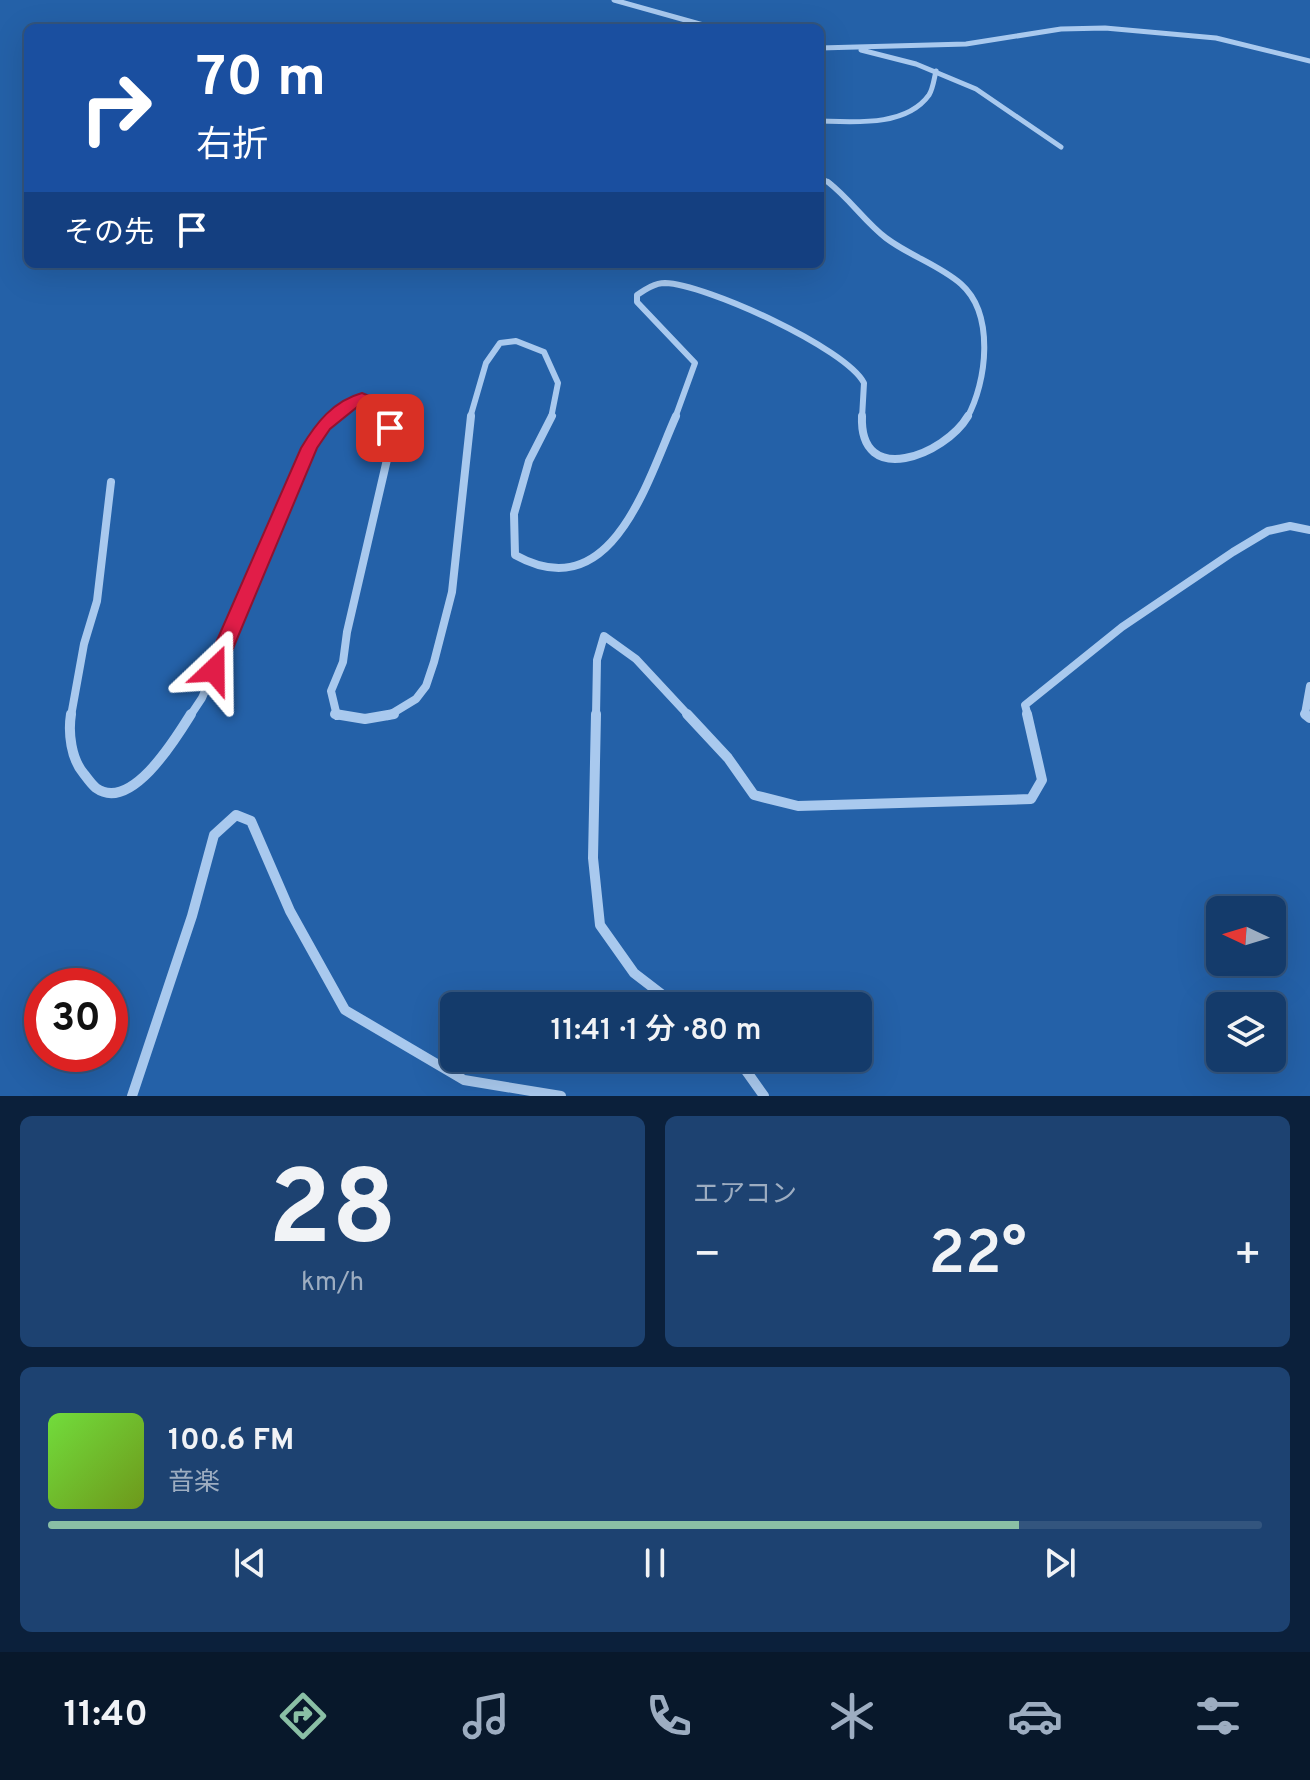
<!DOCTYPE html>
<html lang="ja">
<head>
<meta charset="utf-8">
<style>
  body { margin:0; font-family:Overpass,"Noto Sans JP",sans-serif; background:#1d4271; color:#f1f3f6; height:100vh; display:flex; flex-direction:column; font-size:30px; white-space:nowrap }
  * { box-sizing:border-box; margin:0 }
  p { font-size:26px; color:#9dadc1 }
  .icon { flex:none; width:44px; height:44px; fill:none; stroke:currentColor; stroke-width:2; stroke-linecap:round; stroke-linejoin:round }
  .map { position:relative; height:1096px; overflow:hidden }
  .panel { display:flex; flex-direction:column; gap:20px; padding:20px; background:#0b203b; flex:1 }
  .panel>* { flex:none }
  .hud { position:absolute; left:24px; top:24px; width:800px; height:244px; border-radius:12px; box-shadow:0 8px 32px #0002,0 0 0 2px #33557e; background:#1a4fa0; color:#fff; overflow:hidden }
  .needle { width:52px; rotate:274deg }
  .buttons { position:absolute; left:1206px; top:896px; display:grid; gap:16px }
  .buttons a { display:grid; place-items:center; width:80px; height:80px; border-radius:12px; background:#143b6b; box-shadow:0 8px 32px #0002,0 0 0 2px #33557e; font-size:40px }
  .speed { position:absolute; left:24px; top:968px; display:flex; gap:16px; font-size:40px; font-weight:700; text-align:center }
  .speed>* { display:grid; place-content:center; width:104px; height:104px; border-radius:50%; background:#143b6b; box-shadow:0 8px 32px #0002,0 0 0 2px #33557e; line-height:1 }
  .speed .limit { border:12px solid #d22; background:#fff; color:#111 }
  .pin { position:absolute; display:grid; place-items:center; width:68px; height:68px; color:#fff; margin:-34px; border-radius:16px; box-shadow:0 4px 12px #0006 }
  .me { position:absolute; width:88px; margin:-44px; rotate:23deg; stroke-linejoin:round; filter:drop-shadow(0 0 6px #0008) }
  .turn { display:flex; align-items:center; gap:28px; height:168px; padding:0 40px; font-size:36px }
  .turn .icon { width:104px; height:104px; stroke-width:2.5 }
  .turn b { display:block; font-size:56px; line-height:68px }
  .then { display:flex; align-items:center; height:76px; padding:0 40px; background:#0003; gap:16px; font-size:30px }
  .big { font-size:60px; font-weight:600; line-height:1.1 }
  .panel .tile { flex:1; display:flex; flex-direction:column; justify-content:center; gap:12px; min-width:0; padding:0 28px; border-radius:12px; background:#1d4271 }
  .panel .dial { align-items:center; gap:0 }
  .dial b { font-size:104px; line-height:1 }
  .song { display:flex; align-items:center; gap:24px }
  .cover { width:96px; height:96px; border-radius:12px; background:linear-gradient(135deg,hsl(100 70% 55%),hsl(80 70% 35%)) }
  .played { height:8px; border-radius:4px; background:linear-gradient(90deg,#8abfa5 80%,#33557e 80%) }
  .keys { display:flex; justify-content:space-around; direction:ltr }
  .heat { display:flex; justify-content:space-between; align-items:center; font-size:44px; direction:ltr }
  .panel .tiles { flex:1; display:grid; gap:20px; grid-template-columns:1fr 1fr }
  .tile:last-child { grid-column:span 2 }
  .trip { position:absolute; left:440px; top:992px; width:432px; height:80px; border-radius:12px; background:#143b6b; box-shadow:0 8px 32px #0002,0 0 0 2px #33557e; font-weight:600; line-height:80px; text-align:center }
  .tab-bar { display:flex; height:128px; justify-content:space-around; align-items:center; background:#08182b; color:#9dadc1 }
  .tab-bar .icon { width:56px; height:56px }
  .tab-bar .current { color:#8abfa5 }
  .tab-bar b { font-size:36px; color:#f1f3f6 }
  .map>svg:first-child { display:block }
  .green { fill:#2461a8; fill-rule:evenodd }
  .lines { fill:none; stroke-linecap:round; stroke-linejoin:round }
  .street-far3 { stroke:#a9c9ee; stroke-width:5 }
  .street-far2 { stroke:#a9c9ee; stroke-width:6 }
  .street-far1 { stroke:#a9c9ee; stroke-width:8 }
  .street { stroke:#a9c9ee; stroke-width:10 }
  .route { fill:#e11d48; stroke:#92132f; stroke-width:2 }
</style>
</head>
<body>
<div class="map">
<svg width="1310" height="1096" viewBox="0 0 1310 1096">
  <rect width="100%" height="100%" fill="#1b4f8f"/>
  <!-- green -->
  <path class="green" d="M0 0H1310V1096H0ZM28 28H820V264H28ZM1220 910H1272V962H1220ZM42 986H110V1054H42ZM454 1006H858V1058H454ZM1220 1006H1272V1058H1220Z"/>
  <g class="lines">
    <!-- street-far3 -->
    <g class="street-far3">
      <path d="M614 0 714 28"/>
      <path d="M820 48 966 44 1061 29 1105 28 1216 38 1310 61"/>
      <path d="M861 50 916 64 976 89 1061 147"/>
      <path d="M820 121C854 122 906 127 929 95 933 89 934 79 936 71"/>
      <path d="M820 177 831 184"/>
    </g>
    <!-- street-far2 -->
    <g class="street-far2">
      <path d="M828 182C850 199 865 222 886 238 910 256 939 265 961 284 995 314 987 382 967 418"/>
      <path d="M332 418 362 398 379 409 386 418"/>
      <path d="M470 418 486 363 500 343 516 341 544 352 558 383 551 418"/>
      <path d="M675 418 695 363 637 302V295C646 289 655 283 665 283 705 284 846 348 864 383L862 418"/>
    </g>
    <!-- street-far1 -->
    <g class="street-far1">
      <path d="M552 416 529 461 514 514 515 555C612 609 647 481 676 416"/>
      <path d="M862 416C859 489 945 455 968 416"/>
      <path d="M71 716 84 644 97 601 111 482"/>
      <path d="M190 716 202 698 309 448 334 416"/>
      <path d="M337 716 331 691 343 662 347 632 392 438 385 416"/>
      <path d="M388 716 416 699 426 686 434 662 452 592 471 416"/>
      <path d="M596 716 597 660 604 636 636 659 689 716"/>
      <path d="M1028 716 1025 705 1122 627 1233 552 1268 531 1290 526 1310 530"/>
      <path d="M1308 716 1305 714 1310 686"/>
    </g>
    <!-- street -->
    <g class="street">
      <path d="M71 714C68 733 71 759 84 774 87 778 92 785 96 788 131 813 176 738 191 714"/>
      <path d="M335 714 365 719 394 714"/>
      <path d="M596 714 593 858 600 925 634 973 677 1006"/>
      <path d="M687 714 728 758 754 795 798 806 1031 799 1042 780 1027 714"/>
      <path d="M1305 714 1310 718"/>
      <path d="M737 1058 764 1096"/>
      <path d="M132 1096 192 916 214 835 236 815 251 821 290 911 345 1010 464 1080 561 1096"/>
    </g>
  </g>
  <!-- route -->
  <path class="route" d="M362 393 384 402 399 428 390 433 385 431 372 409 361 404 330 429 317 448 224 670 221 676 214 679 207 676 204 670 301 448C316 423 333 401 362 393Z"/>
</svg>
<div class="buttons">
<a><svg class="needle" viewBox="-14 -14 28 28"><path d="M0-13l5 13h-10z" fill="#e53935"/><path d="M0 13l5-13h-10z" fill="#9dadc1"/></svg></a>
<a><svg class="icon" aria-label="layers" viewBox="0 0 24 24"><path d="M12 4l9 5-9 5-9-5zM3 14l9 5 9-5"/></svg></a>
</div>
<div class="speed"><div class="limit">30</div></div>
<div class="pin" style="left:390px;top:428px;background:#d93025"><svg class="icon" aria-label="arrive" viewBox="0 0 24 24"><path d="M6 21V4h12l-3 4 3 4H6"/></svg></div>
<svg class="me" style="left:214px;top:670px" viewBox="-20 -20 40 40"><path d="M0-17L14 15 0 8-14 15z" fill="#e11d48" stroke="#fff" stroke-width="4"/></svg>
<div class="trip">11:41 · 1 分 · 80 m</div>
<div class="hud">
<div class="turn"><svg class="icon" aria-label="right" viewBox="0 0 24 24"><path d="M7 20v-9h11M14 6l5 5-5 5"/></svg><div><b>70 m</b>右折</div></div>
<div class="then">その先<svg class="icon" aria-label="arrive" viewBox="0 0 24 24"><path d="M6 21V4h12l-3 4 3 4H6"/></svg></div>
</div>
</div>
<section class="panel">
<div class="tiles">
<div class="tile dial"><b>28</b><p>km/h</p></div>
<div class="tile"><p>エアコン</p>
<div class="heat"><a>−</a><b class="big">22°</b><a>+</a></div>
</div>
<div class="tile">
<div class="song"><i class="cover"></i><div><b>100.6 FM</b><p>音楽</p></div></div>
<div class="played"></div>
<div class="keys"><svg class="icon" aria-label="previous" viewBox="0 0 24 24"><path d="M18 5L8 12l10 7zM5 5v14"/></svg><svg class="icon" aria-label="pause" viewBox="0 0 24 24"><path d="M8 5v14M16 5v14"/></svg><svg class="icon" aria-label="next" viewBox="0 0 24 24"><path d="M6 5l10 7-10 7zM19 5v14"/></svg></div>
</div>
</div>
</section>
<nav class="tab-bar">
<b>11:40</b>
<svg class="icon current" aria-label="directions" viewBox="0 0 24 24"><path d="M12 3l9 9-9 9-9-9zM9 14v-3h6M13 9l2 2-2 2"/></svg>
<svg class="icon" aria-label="music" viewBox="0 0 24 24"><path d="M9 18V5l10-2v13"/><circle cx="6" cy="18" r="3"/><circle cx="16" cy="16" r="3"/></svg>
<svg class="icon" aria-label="phone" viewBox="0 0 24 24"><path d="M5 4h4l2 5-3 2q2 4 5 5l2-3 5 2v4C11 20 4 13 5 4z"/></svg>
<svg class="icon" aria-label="climate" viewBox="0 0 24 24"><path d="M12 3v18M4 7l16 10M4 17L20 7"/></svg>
<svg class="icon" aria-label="car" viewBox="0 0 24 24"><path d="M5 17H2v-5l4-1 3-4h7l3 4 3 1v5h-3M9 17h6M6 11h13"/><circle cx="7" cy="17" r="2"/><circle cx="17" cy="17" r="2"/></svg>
<svg class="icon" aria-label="filters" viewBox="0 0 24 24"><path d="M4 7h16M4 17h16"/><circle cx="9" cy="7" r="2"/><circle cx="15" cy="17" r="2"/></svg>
</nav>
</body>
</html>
